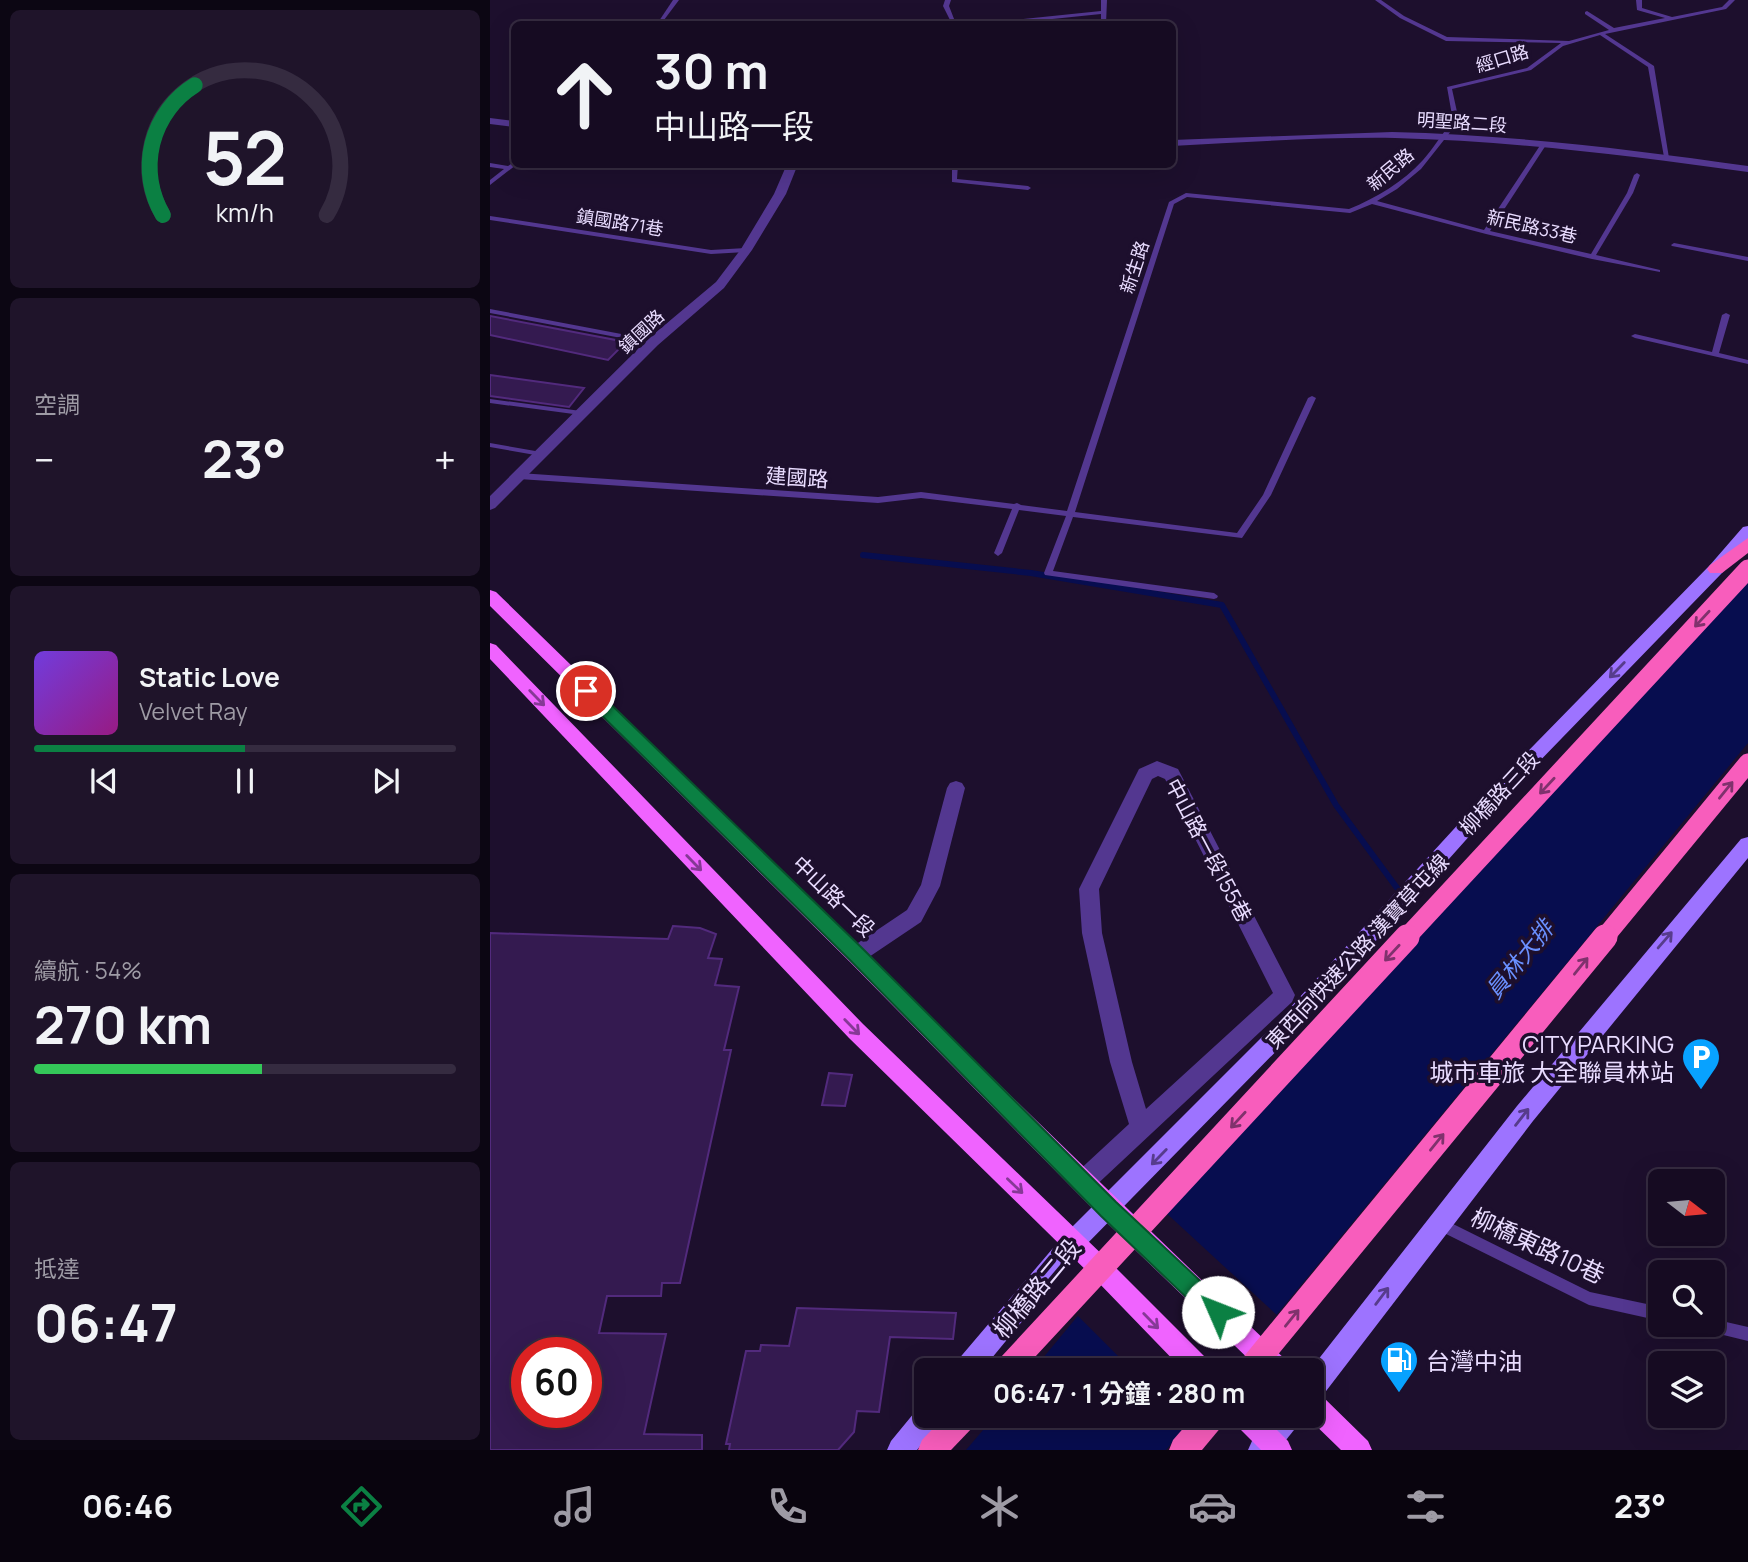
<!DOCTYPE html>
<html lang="zh-TW">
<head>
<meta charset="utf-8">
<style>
  body { margin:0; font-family:Manrope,"Noto Sans TC",sans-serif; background:#1f142a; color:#f1f3f6; height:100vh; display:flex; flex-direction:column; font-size:26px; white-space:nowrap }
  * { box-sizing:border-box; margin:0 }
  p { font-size:23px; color:#9e9ba5 }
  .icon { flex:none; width:38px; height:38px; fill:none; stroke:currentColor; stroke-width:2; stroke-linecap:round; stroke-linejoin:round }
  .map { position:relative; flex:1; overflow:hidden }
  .panel { display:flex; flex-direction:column; gap:10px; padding:10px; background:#0c0613; width:490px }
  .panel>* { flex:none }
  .hud { position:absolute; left:21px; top:21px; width:665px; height:147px; border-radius:10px; box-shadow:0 7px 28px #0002,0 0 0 2px #352b40; background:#160b22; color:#f1f3f6; overflow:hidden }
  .needle { width:46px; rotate:106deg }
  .controls { position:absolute; left:1158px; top:1169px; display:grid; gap:14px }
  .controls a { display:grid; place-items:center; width:77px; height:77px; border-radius:10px; background:#160b22; box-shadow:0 7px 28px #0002,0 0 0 2px #352b40; font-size:35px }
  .speed { position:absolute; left:21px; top:1337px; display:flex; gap:14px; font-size:35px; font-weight:700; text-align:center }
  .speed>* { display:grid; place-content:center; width:91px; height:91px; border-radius:50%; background:#160b22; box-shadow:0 7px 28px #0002,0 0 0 2px #352b40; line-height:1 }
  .speed .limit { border:10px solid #d22; background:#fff; color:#111 }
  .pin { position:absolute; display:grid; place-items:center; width:60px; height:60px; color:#fff; margin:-30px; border:4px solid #fff; border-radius:50%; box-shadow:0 2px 7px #0007 }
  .me { position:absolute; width:77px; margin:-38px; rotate:314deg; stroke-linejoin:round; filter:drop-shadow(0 0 5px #0008) }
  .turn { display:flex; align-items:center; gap:24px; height:147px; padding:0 28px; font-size:32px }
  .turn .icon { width:91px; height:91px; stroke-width:2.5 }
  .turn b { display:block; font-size:49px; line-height:60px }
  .big { font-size:52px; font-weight:700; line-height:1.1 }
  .panel .widget { flex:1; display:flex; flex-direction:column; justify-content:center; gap:10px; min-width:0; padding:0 24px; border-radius:10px; background:#1f142a }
  .panel .dial { align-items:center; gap:0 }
  .dial svg { height:182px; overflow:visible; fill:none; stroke:#352b40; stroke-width:7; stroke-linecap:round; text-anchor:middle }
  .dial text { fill:#f1f3f6; stroke:none }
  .song { display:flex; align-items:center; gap:21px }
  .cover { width:84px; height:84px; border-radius:10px; background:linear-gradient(135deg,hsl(260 70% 55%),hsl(310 70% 35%)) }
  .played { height:7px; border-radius:4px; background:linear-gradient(90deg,#0b8043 50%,#352b40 50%) }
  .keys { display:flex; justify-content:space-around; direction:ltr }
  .heat { display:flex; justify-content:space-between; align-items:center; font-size:38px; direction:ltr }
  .charge { height:10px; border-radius:5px; background:linear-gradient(90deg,#34c759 54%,#352b40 0) }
  .trip { position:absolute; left:424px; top:1358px; width:410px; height:70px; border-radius:10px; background:#160b22; box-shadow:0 7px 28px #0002,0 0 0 2px #352b40; font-weight:700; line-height:70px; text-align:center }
  .tabs { display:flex; height:112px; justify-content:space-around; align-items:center; background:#09040e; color:#9e9ba5 }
  .tabs .icon { width:49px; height:49px }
  .tabs .active { color:#0b8043 }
  .tabs b { font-size:32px; color:#f1f3f6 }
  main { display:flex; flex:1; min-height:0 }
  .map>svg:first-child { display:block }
  .water { fill:#070d4f }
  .pier { fill:#1d0f2d }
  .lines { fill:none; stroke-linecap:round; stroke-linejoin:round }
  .stream { stroke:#070d4f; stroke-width:6 }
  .building { fill:#341a50; stroke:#522a7d; stroke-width:2; fill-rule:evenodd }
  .service { fill:#533790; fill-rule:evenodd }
  .minor { fill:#533790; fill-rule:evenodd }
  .tertiary { fill:#533790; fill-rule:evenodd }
  .secondary { fill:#9d73ff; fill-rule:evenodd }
  .primary { fill:#f063ff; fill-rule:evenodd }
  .trunk { fill:#f85dbc; fill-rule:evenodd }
  .trunk-bridge-far1 { stroke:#f85dbc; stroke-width:19 }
  .trunk-bridge { stroke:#f85dbc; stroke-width:25 }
  .oneway { stroke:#80326d }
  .oneway2 { stroke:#573c8c }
  .oneway3 { stroke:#863996 }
  .route { fill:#0b8043; stroke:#07532c; stroke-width:2 }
  .labels { text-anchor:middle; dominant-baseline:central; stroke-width:7; stroke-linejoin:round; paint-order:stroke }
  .far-street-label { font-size:18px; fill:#e9dcff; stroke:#1d0f2d }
  .street-label { font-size:21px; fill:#e9dcff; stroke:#1d0f2d }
  .water-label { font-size:23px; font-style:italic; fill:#6a90ff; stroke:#1d0f2d }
  .near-poi-label { font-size:24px; fill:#e9dcff; stroke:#1d0f2d; text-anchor:end }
  .near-street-label { font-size:24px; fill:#e9dcff; stroke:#1d0f2d }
</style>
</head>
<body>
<main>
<section class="panel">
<div class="widget dial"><svg viewBox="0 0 100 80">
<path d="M14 69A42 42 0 1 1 86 69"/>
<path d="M14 69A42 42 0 0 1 28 12" stroke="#0b8043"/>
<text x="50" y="56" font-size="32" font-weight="700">52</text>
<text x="50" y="72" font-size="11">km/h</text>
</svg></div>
<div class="widget"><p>空調</p>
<div class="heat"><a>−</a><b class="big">23°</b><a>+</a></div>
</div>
<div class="widget">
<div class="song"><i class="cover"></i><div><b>Static Love</b><p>Velvet Ray</p></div></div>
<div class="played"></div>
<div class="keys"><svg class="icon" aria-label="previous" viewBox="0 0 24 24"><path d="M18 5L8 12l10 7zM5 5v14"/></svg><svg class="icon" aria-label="pause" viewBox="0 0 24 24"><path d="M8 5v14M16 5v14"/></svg><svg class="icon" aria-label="next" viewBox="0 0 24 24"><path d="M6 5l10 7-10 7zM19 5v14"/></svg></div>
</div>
<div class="widget"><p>續航 · 54%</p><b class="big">270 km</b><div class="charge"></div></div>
<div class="widget"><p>抵達</p><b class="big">06:47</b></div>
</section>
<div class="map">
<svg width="1258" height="1450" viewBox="0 0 1258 1450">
  <rect width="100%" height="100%" fill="#1d0f2d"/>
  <!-- water -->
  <g class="water">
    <path d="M1258 581V743L741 1370H543L659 1230Z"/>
    <path d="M505 1416H704L676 1450H476Z"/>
  </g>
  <!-- pier -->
  <path class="pier" d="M673 1210 789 1317 746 1370H642L585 1313Z"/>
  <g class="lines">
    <!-- stream -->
    <path class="stream" d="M373 555 541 573 732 605 846 805 907 888"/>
  </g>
  <!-- building -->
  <g class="building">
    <path d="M0 316 136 342 118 360 0 335Z"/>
    <path d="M0 375 94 388 79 407 0 396Z"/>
    <path d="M183 926 210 928 226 934 218 958 232 959 225 985 249 987 234 1050H241L190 1283H172L171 1296H117L109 1333 176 1334 154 1434 212 1435V1450H0V933L178 939ZM37 1353H96V1412H37Z"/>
    <path d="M339 1073 362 1075 355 1106 332 1105Z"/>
    <path d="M307 1308 466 1313 463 1339 400 1337 389 1412 367 1411 364 1432 348 1450H239L240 1444H236L256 1351H270L271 1345 299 1346Z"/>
  </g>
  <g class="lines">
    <!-- service -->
    <g class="service">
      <path d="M183 0H189L171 24H167Z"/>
      <path d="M455 0H461L459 6 466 24H462L453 6Z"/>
      <path d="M611 0H617L616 24H611V14L515 24H502L505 22 611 11Z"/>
      <path d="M885 0H891L914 16 957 37 1079 41 1119 30 1095 14V12L1097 11 1124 28 1175 18 1147 10 1146 0H1152V8L1182 17 1232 7 1239 0H1245L1236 9 1115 34 1164 66 1179 158 1174 157 1158 67 1110 35 1073 46 1041 70 962 89 969 121 931 169 907 189 887 201 994 230 1051 144H1055L1056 145 1000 231 1101 254 1137 193 1144 175 1147 173 1150 175 1143 193 1106 255 1170 270V272L1102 259 996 234 882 204 860 213 697 197 684 204 585 512 747 533 773 495 818 398 822 396 826 398 781 495 752 538 583 517 563 571 724 593 728 596 727 598 724 599 555 575 554 573 576 516 529 510 512 553 508 556 504 553 522 509 431 498 388 503 29 479 25 476 29 473 388 497 431 492 524 504 527 503 531 505 577 511 679 202 696 193 859 209C886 198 913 182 933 160 944 148 952 133 963 121L957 87 1037 68 1071 43 956 41 910 18Z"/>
      <path d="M24 162 26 165 0 185V180L14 169 0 167V163L18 166Z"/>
      <path d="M462 164H468L467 179 538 186 541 188 538 190 462 182Z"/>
      <path d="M0 216 221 250 256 248 259 250 256 252 221 254 0 220Z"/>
      <path d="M1184 243 1258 257V261L1182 246 1181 245Z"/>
      <path d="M0 309 163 340 167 342 163 344 0 313Z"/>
      <path d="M1236 313 1240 315 1229 353 1258 360V364L1145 338 1141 336 1145 334 1222 352 1232 315Z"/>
      <path d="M0 399 91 411 95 413 91 415 0 403Z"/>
      <path d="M0 443 51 452 55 454 51 456 0 447Z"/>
      <path d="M949 1217 1100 1292 1171 1307V1321L1099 1305 944 1228 943 1223 944 1218Z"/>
      <path d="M1223 1319 1258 1327V1341L1213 1330 1211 1325H1223Z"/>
    </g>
    <!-- minor -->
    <g class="minor">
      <path d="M297 164H308L296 194 262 250 234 288 168 345 5 508 0 510V496L158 339 226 282 251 249 284 194Z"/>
      <path d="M667 761 688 769 805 995 802 1002 601 1190 593 1193 585 1190 582 1182 585 1174 639 1124 620 1062 592 933 589 889 649 769ZM668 776 675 779 783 993 656 1109 642 1062 612 933 609 889 662 779Z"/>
      <path d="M466 781 472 783 475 788 450 886 431 922 373 961 366 964 359 961 356 955 359 949 417 910 431 885 457 788 460 783Z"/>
    </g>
    <!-- tertiary -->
    <g class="tertiary">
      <path d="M0 118 24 121V127L0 124Z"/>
      <path d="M902 132C1022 135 1140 149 1258 166V172C1141 156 1023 141 905 138 831 137 756 142 682 146V140Z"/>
    </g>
    <!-- secondary -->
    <g class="secondary">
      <path d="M1258 526V541L1232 573 1008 804 800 1037 591 1250 492 1370H464L467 1361 575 1234 786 1023 996 794 1220 565 1253 527Z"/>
      <path d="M1258 837V858L1043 1121 830 1399 821 1402 820 1370 1027 1106 1251 839Z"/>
      <path d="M436 1404V1416H451L447 1425 427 1450H397L401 1441 429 1407Z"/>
      <path d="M783 1416H812L808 1425 788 1450H758L762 1441Z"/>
    </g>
    <!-- primary -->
    <g class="primary">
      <path d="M0 590 6 592C270 848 530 1109 797 1361L800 1370H770L611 1217 359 961 0 606Z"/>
      <path d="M0 643 6 645 373 1024 622 1264 719 1361 722 1370H693L606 1280 359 1038 0 659Z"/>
      <path d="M821 1390 830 1394 878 1441 882 1450H851L816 1416H821Z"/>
      <path d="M742 1416H773L798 1441 802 1450H771L746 1425Z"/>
    </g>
    <!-- trunk -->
    <g class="trunk">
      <path d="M1258 538V553L1232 573H1220L1217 569 1220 565Z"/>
      <path d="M455 1416H488L484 1426 461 1450H428L432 1440Z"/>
      <path d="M704 1416H736L732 1426 712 1450H679L683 1440Z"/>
    </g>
    <!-- trunk-bridge-far1 -->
    <g class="trunk-bridge-far1">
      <path d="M916 938 1258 569"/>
      <path d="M1114 938 1258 763"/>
    </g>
    <!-- trunk-bridge -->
    <g class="trunk-bridge">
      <path d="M516 1370 917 937"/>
      <path d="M759 1370 1115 937"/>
    </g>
  </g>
  <!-- one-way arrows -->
  <defs><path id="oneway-shaft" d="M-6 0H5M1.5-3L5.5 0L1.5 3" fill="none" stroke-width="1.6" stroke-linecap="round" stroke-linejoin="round" transform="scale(1.75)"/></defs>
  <g class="oneway">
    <use href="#oneway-shaft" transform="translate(1212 619) rotate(133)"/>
    <use href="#oneway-shaft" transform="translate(1057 786) rotate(133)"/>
    <use href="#oneway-shaft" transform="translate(1236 790) rotate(-51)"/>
    <use href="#oneway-shaft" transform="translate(902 953) rotate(133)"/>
    <use href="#oneway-shaft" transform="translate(1091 966) rotate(-51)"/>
    <use href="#oneway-shaft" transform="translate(748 1120) rotate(133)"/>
    <use href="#oneway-shaft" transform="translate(947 1142) rotate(-51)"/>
    <use href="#oneway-shaft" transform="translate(802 1318) rotate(-51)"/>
  </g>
  <g class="oneway2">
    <use href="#oneway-shaft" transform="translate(1127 670) rotate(134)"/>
    <use href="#oneway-shaft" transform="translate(1175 940) rotate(-49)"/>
    <use href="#oneway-shaft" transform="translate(1032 1117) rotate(-52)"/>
    <use href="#oneway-shaft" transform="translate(669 1157) rotate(134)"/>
    <use href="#oneway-shaft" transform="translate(892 1296) rotate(-53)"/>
  </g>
  <g class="oneway3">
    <use href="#oneway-shaft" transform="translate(47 698) rotate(46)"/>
    <use href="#oneway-shaft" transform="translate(204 863) rotate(46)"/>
    <use href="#oneway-shaft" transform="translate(362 1027) rotate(46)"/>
    <use href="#oneway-shaft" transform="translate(525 1186) rotate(44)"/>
    <use href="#oneway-shaft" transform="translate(661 1321) rotate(46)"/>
  </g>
  <!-- route -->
  <path class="route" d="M96 685 102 686 373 949 626 1202 736 1305 739 1312 736 1320 728 1323 720 1320 611 1216 360 960 91 695 89 691 91 686Z"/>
  <!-- icons -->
  <defs>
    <symbol id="parking-pin" viewBox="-11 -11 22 30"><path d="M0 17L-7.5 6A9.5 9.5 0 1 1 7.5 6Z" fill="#08a2ff" stroke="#1d0f2d"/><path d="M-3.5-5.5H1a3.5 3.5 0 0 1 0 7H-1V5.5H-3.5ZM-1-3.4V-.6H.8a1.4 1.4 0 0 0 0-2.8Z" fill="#fff"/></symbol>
    <symbol id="fuel-pin" viewBox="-11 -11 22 30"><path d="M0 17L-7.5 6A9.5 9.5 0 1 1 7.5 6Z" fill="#08a2ff" stroke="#1d0f2d"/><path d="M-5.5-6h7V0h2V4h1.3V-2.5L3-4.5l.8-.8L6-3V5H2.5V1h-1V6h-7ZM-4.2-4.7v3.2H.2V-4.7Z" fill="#fff"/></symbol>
  </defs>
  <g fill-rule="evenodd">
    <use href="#parking-pin" x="1189" y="1035" width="44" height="60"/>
    <use href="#fuel-pin" x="887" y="1338" width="44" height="60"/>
  </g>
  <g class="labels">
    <!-- far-street labels -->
    <g class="far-street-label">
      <text transform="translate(1012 58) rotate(-17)">經口路</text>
      <text transform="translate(972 122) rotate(4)">明聖路二段</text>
      <text transform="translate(900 169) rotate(-40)">新民路</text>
      <text transform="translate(130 222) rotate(9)">鎮國路71巷</text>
      <text transform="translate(1042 226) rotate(13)">新民路33巷</text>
      <text transform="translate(644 267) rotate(-72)">新生路</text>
      <text transform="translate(151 331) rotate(-43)">鎮國路</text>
    </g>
    <!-- street labels -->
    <g class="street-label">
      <text transform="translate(307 477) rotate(4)">建國路</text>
      <text transform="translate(1009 793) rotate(-47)">柳橋路三段</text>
      <text transform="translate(719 850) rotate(62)">中山路一段155巷</text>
      <text transform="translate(344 896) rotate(44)">中山路一段</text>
      <text transform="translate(867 951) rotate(-47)">東西向快速公路 漢寶草屯線</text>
    </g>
    <!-- water labels -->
    <g class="water-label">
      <text transform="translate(1029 959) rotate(-51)">員林大排</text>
    </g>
    <!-- near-poi labels -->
    <g class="near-poi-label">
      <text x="1184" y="1043">CITY PARKING<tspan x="1184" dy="28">城市車旅 大全聯員林站</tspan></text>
      <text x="936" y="1360" text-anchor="start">台灣中油</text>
    </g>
    <!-- near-street labels -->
    <g class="near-street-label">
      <text transform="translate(1048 1245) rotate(25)">柳橋東路10巷</text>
      <text transform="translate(546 1288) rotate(-50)">柳橋路二段</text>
    </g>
  </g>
</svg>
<div class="controls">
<a><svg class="needle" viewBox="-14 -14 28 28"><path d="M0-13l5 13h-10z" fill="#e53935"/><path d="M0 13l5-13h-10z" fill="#9e9ba5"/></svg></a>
<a><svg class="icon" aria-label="search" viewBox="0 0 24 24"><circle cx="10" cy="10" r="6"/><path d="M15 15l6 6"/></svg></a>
<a><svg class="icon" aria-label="layers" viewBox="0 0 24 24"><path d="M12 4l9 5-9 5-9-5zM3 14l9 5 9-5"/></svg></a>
</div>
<div class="speed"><div class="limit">60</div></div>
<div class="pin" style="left:96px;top:691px;background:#d93025"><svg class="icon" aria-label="arrive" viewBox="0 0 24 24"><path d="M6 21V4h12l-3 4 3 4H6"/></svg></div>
<svg class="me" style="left:728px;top:1312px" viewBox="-20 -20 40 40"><circle r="19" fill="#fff"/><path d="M0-13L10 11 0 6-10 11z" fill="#0b8043"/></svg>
<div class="trip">06:47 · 1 分鐘 · 280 m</div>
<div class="hud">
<div class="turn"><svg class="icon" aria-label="ahead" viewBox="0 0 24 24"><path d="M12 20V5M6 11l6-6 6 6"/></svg><div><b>30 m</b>中山路一段</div></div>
</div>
</div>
</main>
<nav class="tabs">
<b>06:46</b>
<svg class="icon active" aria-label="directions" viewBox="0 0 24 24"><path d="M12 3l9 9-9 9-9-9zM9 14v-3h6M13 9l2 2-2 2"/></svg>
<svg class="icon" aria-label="music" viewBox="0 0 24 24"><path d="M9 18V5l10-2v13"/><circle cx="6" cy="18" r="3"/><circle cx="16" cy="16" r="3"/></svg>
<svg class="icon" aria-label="phone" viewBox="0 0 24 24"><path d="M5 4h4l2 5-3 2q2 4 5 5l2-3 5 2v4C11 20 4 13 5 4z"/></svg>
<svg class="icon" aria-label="climate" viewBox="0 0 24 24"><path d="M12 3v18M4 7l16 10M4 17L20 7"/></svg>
<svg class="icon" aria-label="car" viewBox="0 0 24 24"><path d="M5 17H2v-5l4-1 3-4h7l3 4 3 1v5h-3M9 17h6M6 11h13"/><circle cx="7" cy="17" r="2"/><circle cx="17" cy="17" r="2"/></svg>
<svg class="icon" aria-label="filters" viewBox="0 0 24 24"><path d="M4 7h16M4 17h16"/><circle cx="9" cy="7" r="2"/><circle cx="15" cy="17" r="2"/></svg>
<b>23°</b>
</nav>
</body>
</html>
